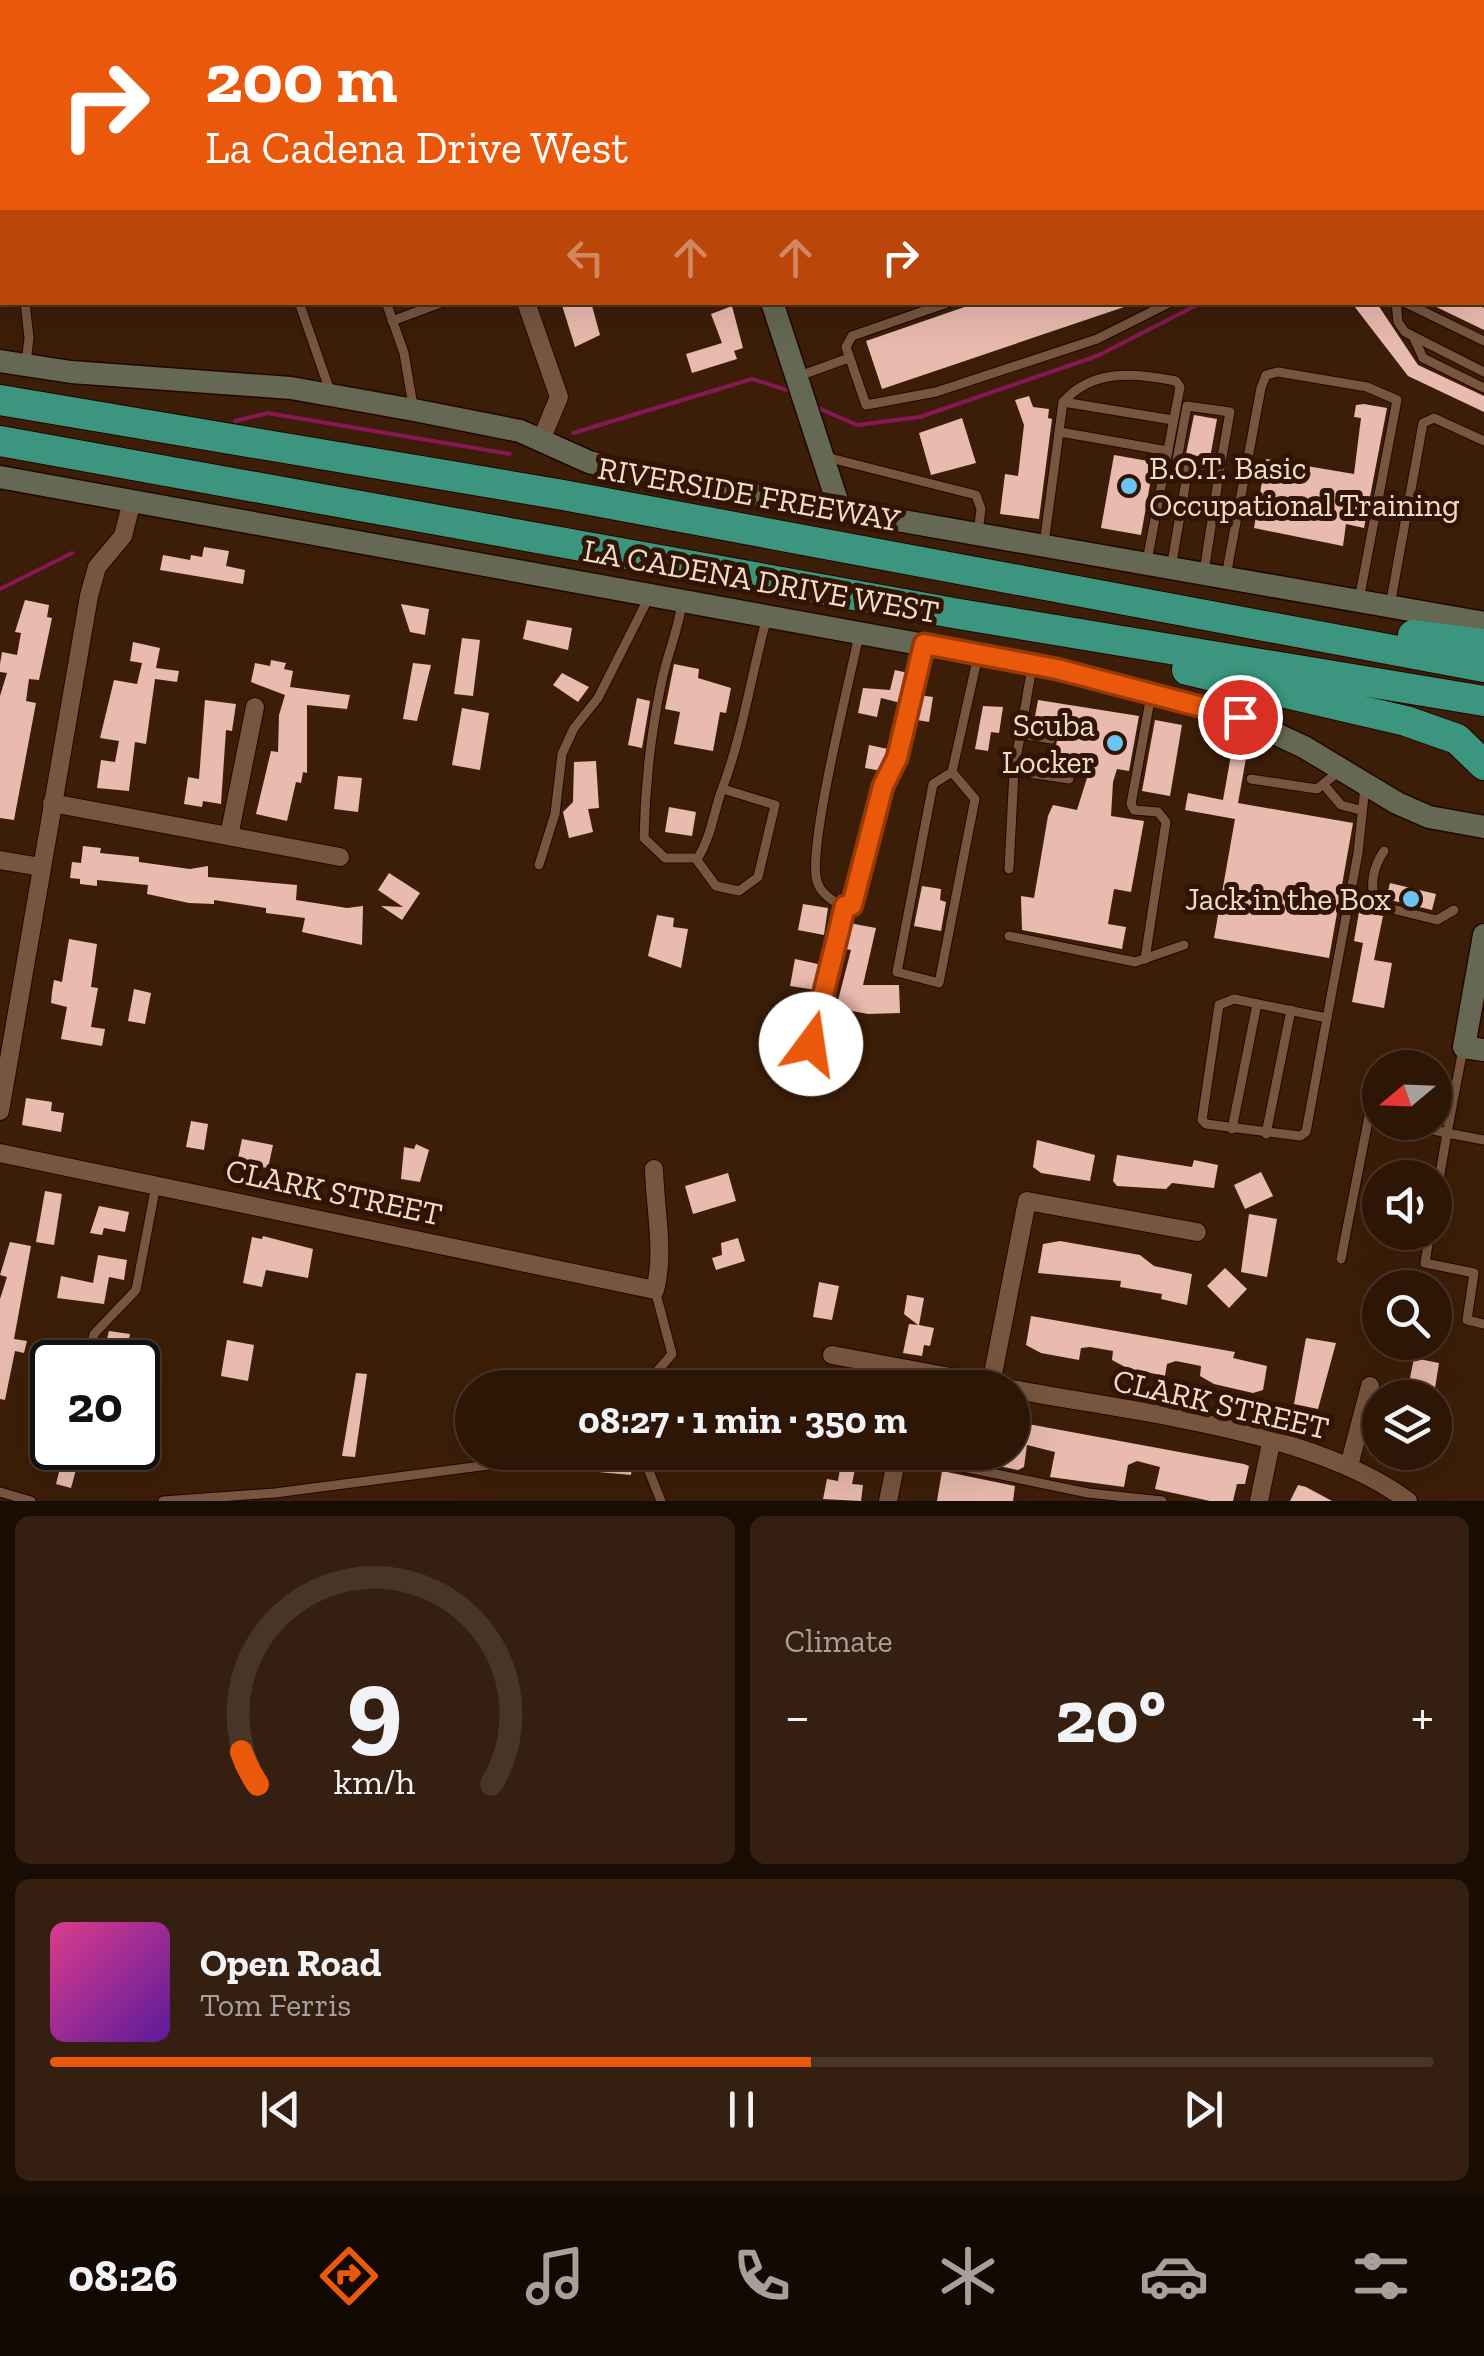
<!DOCTYPE html>
<html lang="en">
<head>
<meta charset="utf-8">
<style>
  body { margin:0; font-family:"Zilla Slab",serif; background:#351f10; color:#f1f3f6; height:100vh; display:flex; flex-direction:column; font-size:38px; white-space:nowrap }
  * { box-sizing:border-box; margin:0 }
  p { font-size:32px; color:#a79f9b }
  .icon { flex:none; width:55px; height:55px; fill:none; stroke:currentColor; stroke-width:2; stroke-linecap:round; stroke-linejoin:round }
  .map { position:relative; height:1501px; overflow:hidden }
  .details { display:flex; flex-direction:column; gap:15px; padding:15px; background:#190c03; flex:1 }
  .details>* { flex:none }
  .top-card { position:absolute; left:0px; top:0px; width:1485px; height:305px; box-shadow:0 10px 40px #0002,0 0 0 2px #483528; background:#ea580c; color:#fff; overflow:hidden }
  .needle { width:65px; rotate:251deg }
  .tools { position:absolute; left:1362px; top:1050px; display:grid; gap:20px }
  .tools a { display:grid; place-items:center; width:90px; height:90px; border-radius:50%; background:#2d1606; box-shadow:0 10px 40px #0002,0 0 0 2px #483528; font-size:50px }
  .speed { position:absolute; left:30px; top:1340px; display:flex; gap:20px; font-size:50px; font-weight:700; text-align:center }
  .speed>* { display:grid; place-content:center; width:130px; height:130px; border-radius:50%; background:#2d1606; box-shadow:0 10px 40px #0002,0 0 0 2px #483528; line-height:1 }
  .speed .limit { border:5px solid #111; border-radius:15px; background:#fff; color:#111 }
  .pin { position:absolute; display:grid; place-items:center; width:85px; height:85px; color:#fff; margin:-42px; border:5px solid #fff; border-radius:50%; box-shadow:0 2px 10px #0007 }
  .me { position:absolute; width:110px; margin:-55px; rotate:14deg; stroke-linejoin:round; filter:drop-shadow(0 0 8px #0008) }
  .turn { display:flex; align-items:center; gap:35px; height:210px; padding:0 40px; font-size:45px }
  .turn .icon { width:130px; height:130px; stroke-width:2.5 }
  .turn b { display:block; font-size:70px; line-height:85px }
  .lanes { display:flex; align-items:center; height:95px; padding:0 40px; background:#0003; justify-content:center; gap:50px; direction:ltr }
  .lanes .off { opacity:.35 }
  .big { font-size:75px; font-weight:700; line-height:1.1 }
  .details .widget { flex:1; display:flex; flex-direction:column; justify-content:center; gap:15px; min-width:0; padding:0 35px; border-radius:15px; background:#351f10 }
  .details .dial { align-items:center; gap:0 }
  .dial svg { height:260px; overflow:visible; fill:none; stroke:#483528; stroke-width:7; stroke-linecap:round; text-anchor:middle }
  .dial text { fill:#f1f3f6; stroke:none }
  .song { display:flex; align-items:center; gap:30px }
  .cover { width:120px; height:120px; border-radius:15px; background:linear-gradient(135deg,hsl(330 70% 55%),hsl(270 70% 35%)) }
  .played { height:10px; border-radius:5px; background:linear-gradient(90deg,#ea580c 55%,#483528 55%) }
  .keys { display:flex; justify-content:space-around; direction:ltr }
  .heat { display:flex; justify-content:space-between; align-items:center; font-size:55px; direction:ltr }
  .details .tiles { flex:1; display:grid; gap:15px; grid-template-columns:1fr 1fr }
  .widget:last-child { grid-column:span 2 }
  .trip { position:absolute; left:455px; top:1370px; width:575px; height:100px; border-radius:50px; background:#2d1606; box-shadow:0 10px 40px #0002,0 0 0 2px #483528; font-weight:700; line-height:100px; text-align:center }
  .tabs { display:flex; height:160px; justify-content:space-around; align-items:center; background:#120902; color:#a79f9b }
  .tabs .icon { width:70px; height:70px }
  .tabs .selected { color:#ea580c }
  .tabs b { font-size:45px; color:#f1f3f6 }
  .map>svg:first-child { display:block }
  .lines { fill:none; stroke-linecap:round; stroke-linejoin:round }
  .stream { stroke:#861854; stroke-width:4 }
  .building { fill:#e9baaf }
  .lane-casing { stroke:#220600; stroke-width:11 }
  .street-casing { stroke:#220600; stroke-width:20 }
  .secondary-casing { stroke:#220600; stroke-width:25 }
  .highway-casing { stroke:#220600; stroke-width:32 }
  .lane { stroke:#77553f; stroke-width:9 }
  .street { stroke:#77553f; stroke-width:18 }
  .secondary { stroke:#656852; stroke-width:22 }
  .highway { stroke:#3c957e; stroke-width:30 }
  .route-casing { stroke:#983908; stroke-width:25 }
  .route { stroke:#ea580c; stroke-width:18 }
  .poi-dot { fill:#6ac3f1; stroke:#311401; stroke-width:4 }
  .labels { text-anchor:middle; dominant-baseline:central; stroke-width:10; stroke-linejoin:round; paint-order:stroke }
  .poi-label { font-size:32px; fill:#f0dbcf; stroke:#311401; text-anchor:end }
  .street-label { font-size:32px; fill:#f0dbcf; stroke:#311401 }
</style>
</head>
<body>
<div class="map">
<svg width="1484" height="1501" viewBox="0 0 1484 1501">
  <rect width="100%" height="100%" fill="#3c1e08"/>
  <g class="lines">
    <!-- stream -->
    <g class="stream">
      <path d="M818 408 857 425 920 417 1097 356 1203 302"/>
      <path d="M235 421 268 413 510 454"/>
      <path d="M573 433 752 379 787 390"/>
      <path d="M0 589 72 553"/>
    </g>
  </g>
  <!-- building -->
  <g class="building">
    <path d="M561 302H591L600 335 575 347Z"/>
    <path d="M979 302H1133V304L882 389 866 341Z"/>
    <path d="M1351 302H1376L1418 365 1484 396V412L1408 376Z"/>
    <path d="M1426 302H1475L1484 308V330Z"/>
    <path d="M732 306 743 348 734 351 737 359 692 373 686 354 722 343 711 314Z"/>
    <path d="M1029 396 1033 407 1049 409 1048 418 1052 419 1039 519 1000 514 1005 474 1018 476 1024 425 1015 400Z"/>
    <path d="M1364 404 1387 408 1364 528 1346 524 1343 546 1254 528 1266 459 1354 474 1361 418 1354 417 1356 405Z"/>
    <path d="M1194 415 1217 419 1210 458 1186 454Z"/>
    <path d="M962 418 976 463 931 475 919 433Z"/>
    <path d="M1114 455 1154 462 1141 535 1101 528Z"/>
    <path d="M204 547 229 551 226 566 245 570 243 584 160 570 163 555 190 560 191 555 202 557Z"/>
    <path d="M25 600 49 605 47 617 52 618 39 680 29 679 26 701 36 703 14 820 0 818V696L7 673 0 672V664L2 652 17 655 21 633 15 632Z"/>
    <path d="M401 604 429 609 425 635 410 632Z"/>
    <path d="M527 620 572 628 568 650 523 639Z"/>
    <path d="M462 638 480 640 473 696 454 694Z"/>
    <path d="M133 642 160 648 156 668 179 671 177 682 155 679 146 744 135 742 129 791 97 788 101 760 115 762 119 741 100 738 114 680 137 684 142 663 130 661Z"/>
    <path d="M271 660 286 663 284 669 293 671 290 687 350 695 347 709 307 705V773L303 772 301 783 296 782 287 821 256 814 271 751 278 752 279 715 285 695 251 682 255 663 270 666Z"/>
    <path d="M413 663 431 665 417 721 403 719Z"/>
    <path d="M674 664 699 669 698 678 731 688 726 713 720 712 713 751 674 744 680 712 665 709Z"/>
    <path d="M895 670 908 673 901 703 881 698 877 717 858 713 863 688 890 690Z"/>
    <path d="M562 673 589 687 578 702 553 685Z"/>
    <path d="M919 695 933 697 929 722 917 720Z"/>
    <path d="M637 698 650 701 642 748 628 745Z"/>
    <path d="M205 700 236 704 232 731 226 730 221 804 203 801 202 807 184 804 188 777 199 779Z"/>
    <path d="M1038 700 1139 716 1129 771 1117 769 1113 782 1111 816 1144 821 1131 892 1114 889 1108 924 1126 927 1122 949 1022 930 1021 896 1034 898 1048 816 1053 805 1077 810 1091 765 1054 759 1058 734 1033 728Z"/>
    <path d="M983 706 1003 707 999 733 991 732 988 751 975 749Z"/>
    <path d="M462 708 489 713 480 770 452 765Z"/>
    <path d="M1155 720 1182 725 1170 796 1142 791Z"/>
    <path d="M1233 744 1248 747 1238 803 1353 823 1329 958 1214 938 1235 819 1185 810 1188 793 1223 800Z"/>
    <path d="M869 745 888 749 882 771 865 768Z"/>
    <path d="M596 761 599 808 588 809 593 832 569 838 563 812 573 802 574 762Z"/>
    <path d="M338 776 362 778 358 812 334 809Z"/>
    <path d="M669 807 696 812 692 836 665 832Z"/>
    <path d="M83 846 101 848 100 853 139 857V862L190 869 208 866V877L297 885 296 900 347 908 363 906 362 945 302 932 305 918 266 913V908L214 900V904L189 903 147 894 148 885 97 880V886L80 884V879L70 878 72 862 81 863Z"/>
    <path d="M389 873 420 893 402 920 381 906 403 907 378 890Z"/>
    <path d="M1390 883 1436 894 1432 910 1386 899Z"/>
    <path d="M922 886 941 889 940 900 946 902 941 931 914 926Z"/>
    <path d="M803 904 828 908 824 935 798 930Z"/>
    <path d="M1359 912 1383 916 1374 960 1392 963 1384 1008 1352 1002 1363 943 1354 941Z"/>
    <path d="M657 915 674 918 673 927 688 929 681 968 648 956Z"/>
    <path d="M849 923 876 928 863 985H899L900 1013 868 1014 836 1008 851 950 846 949V938Z"/>
    <path d="M69 939 97 944 91 987 98 988 91 1027 105 1029 102 1046 61 1039 67 1007 51 1003 52 992 54 980 62 982Z"/>
    <path d="M795 959 818 964 816 990 790 986Z"/>
    <path d="M134 989 151 993 145 1024 128 1021Z"/>
    <path d="M26 1098 52 1102 51 1111 64 1113 61 1132 22 1125Z"/>
    <path d="M191 1121 208 1124 204 1150 186 1147Z"/>
    <path d="M242 1139 273 1145 268 1168 237 1163Z"/>
    <path d="M1037 1140 1095 1155 1090 1181 1041 1173 1033 1167Z"/>
    <path d="M416 1144 429 1150 420 1182 401 1179 404 1147 414 1149Z"/>
    <path d="M1117 1155 1192 1167 1194 1160 1218 1165 1214 1188 1172 1183 1166 1189 1117 1186 1113 1181Z"/>
    <path d="M1261 1172 1273 1196 1245 1209 1234 1185Z"/>
    <path d="M728 1173 736 1201 693 1214 685 1186Z"/>
    <path d="M45 1191 62 1194 54 1245 36 1242Z"/>
    <path d="M99 1206 129 1212 125 1232 104 1228 102 1235 90 1233Z"/>
    <path d="M1249 1214 1277 1219 1267 1277 1241 1272Z"/>
    <path d="M263 1236 313 1249 308 1278 266 1270 262 1287 243 1283 252 1237 262 1239Z"/>
    <path d="M738 1238 745 1261 716 1270 712 1258 722 1255 721 1243Z"/>
    <path d="M1060 1241 1140 1255 1154 1266 1192 1274 1187 1305 1161 1299 1162 1294 1120 1287 1121 1281 1038 1273 1043 1244Z"/>
    <path d="M10 1242 31 1246 14 1339 27 1341 24 1353 15 1351 5 1400 0 1399V1299L7 1277 0 1275Z"/>
    <path d="M98 1255 127 1260 124 1280 109 1277 104 1304 57 1298 61 1276 93 1283Z"/>
    <path d="M1225 1268 1247 1289 1229 1308 1207 1286Z"/>
    <path d="M819 1282 839 1286 832 1320 813 1317Z"/>
    <path d="M907 1295 924 1298 919 1325 934 1328 930 1346 924 1345 922 1356 903 1353 909 1324 918 1325 904 1314Z"/>
    <path d="M1031 1316 1235 1352 1233 1358 1267 1366 1263 1390 1253 1393 1214 1384 1200 1376 1201 1366 1176 1361 1167 1364 1165 1376 1127 1368 1112 1360 1113 1351 1090 1347 1081 1348 1079 1360 1041 1353 1026 1345Z"/>
    <path d="M109 1331 130 1334 125 1362H101Z"/>
    <path d="M1306 1338 1336 1343 1318 1409 1294 1404Z"/>
    <path d="M227 1340 254 1345 248 1381 221 1376Z"/>
    <path d="M1414 1358 1439 1363 1435 1388 1409 1383Z"/>
    <path d="M356 1373 367 1374 355 1457 342 1456Z"/>
    <path d="M1012 1421 1244 1464 1249 1466 1245 1484H1237L1233 1501H1210L1155 1489 1160 1467 1137 1461 1128 1465 1124 1487 1050 1477 1055 1452 1027 1445 1024 1467 1018 1470 945 1455 1012 1452Z"/>
    <path d="M53 1448 80 1455 71 1488 56 1484 59 1472 47 1469Z"/>
    <path d="M1381 1452H1428L1422 1469Z"/>
    <path d="M600 1455 633 1459 631 1475 598 1472Z"/>
    <path d="M842 1457 857 1459 852 1484 863 1485 861 1501 823 1499 827 1479 838 1481Z"/>
    <path d="M942 1471 1015 1486 1013 1501H937Z"/>
    <path d="M1298 1485 1306 1487 1332 1501H1290Z"/>
  </g>
  <g class="lines">
    <defs>
      <g id="lane">
        <path d="M186 0V2"/>
        <path d="M0 150 2 154"/>
        <path d="M1482 299 1484 300"/>
        <path d="M25 302 29 338 26 363"/>
        <path d="M299 302 331 394"/>
        <path d="M386 302 404 353 413 406"/>
        <path d="M950 302 852 336 846 347 866 405 936 392 1097 339 1171 302"/>
        <path d="M1396 302 1398 322 1405 332 1484 372"/>
        <path d="M1404 302 1484 341"/>
        <path d="M392 321 443 302"/>
        <path d="M1414 338 1423 358 1484 388"/>
        <path d="M799 376 849 358"/>
        <path d="M1063 402 1173 420"/>
        <path d="M1060 432 1168 451"/>
        <path d="M826 457 976 495 981 509 978 532"/>
        <path d="M1189 463 1177 460 1187 406 1230 412 1220 468"/>
        <path d="M1044 544 1063 402C1093 368 1136 373 1176 381L1180 387 1147 561"/>
        <path d="M1171 568 1189 463 1220 468 1204 572"/>
        <path d="M1226 576 1261 388 1266 375 1278 372 1367 387 1397 400 1359 600"/>
        <path d="M682 603C678 630 668 653 662 680 651 732 645 784 644 838L665 858H698C711 836 713 816 721 792 743 735 751 675 767 617"/>
        <path d="M1390 606 1423 423 1434 418 1484 441"/>
        <path d="M1032 667 1014 771 1069 779"/>
        <path d="M1020 734 1051 739"/>
        <path d="M952 772 975 799 939 983 897 972 933 784 952 772 978 656"/>
        <path d="M1251 779 1317 789 1338 772"/>
        <path d="M1325 786 1341 805 1360 810"/>
        <path d="M1384 851C1373 867 1367 891 1380 906L1437 920 1454 910"/>
        <path d="M696 859 716 886 739 891 758 877 775 805 723 789"/>
        <path d="M539 865 555 814 562 754 574 728 598 698 648 599"/>
        <path d="M1009 869 1014 771"/>
        <path d="M845 906C834 903 820 893 817 881 807 849 850 679 859 635"/>
        <path d="M1009 936 1135 962 1184 945"/>
        <path d="M1145 959 1166 822 1158 812 1134 810 1131 804 1151 695"/>
        <path d="M1234 999 1327 1018 1306 1132 1300 1136 1206 1124 1202 1120 1219 1005Z"/>
        <path d="M1327 1018 1358 853 1365 786"/>
        <path d="M811 1044 845 906 852 905C875 818 903 734 923 647"/>
        <path d="M1463 1049 1447 1133 1484 1140"/>
        <path d="M1399 1122 1447 1133 1435 1203"/>
        <path d="M1232 1129 1257 1004"/>
        <path d="M1266 1134 1291 1010"/>
        <path d="M1430 1232 1425 1263 1474 1273 1467 1320 1484 1324"/>
        <path d="M1341 1259 1369 1116 1380 1118"/>
        <path d="M88 1362 94 1334 136 1290 156 1185"/>
        <path d="M643 1388 672 1354 655 1290"/>
        <path d="M895 1453 1088 1493 1162 1501"/>
        <path d="M649 1471 661 1501"/>
        <path d="M0 1492 31 1501"/>
        <path d="M163 1501 275 1493 527 1460 538 1452"/>
      </g>
      <g id="street">
        <path d="M1231 0V2"/>
        <path d="M1456 0 1457 2"/>
        <path d="M792 2 799 0"/>
        <path d="M1482 77 1484 82"/>
        <path d="M526 302 559 397 541 440"/>
        <path d="M52 803 340 857"/>
        <path d="M229 836 255 707"/>
        <path d="M0 860 41 867"/>
        <path d="M0 1111 89 596 97 567 123 536 132 501"/>
        <path d="M0 1153 655 1290C665 1252 655 1210 654 1169"/>
        <path d="M832 1355 999 1386"/>
        <path d="M991 1384 1027 1201 1197 1232"/>
        <path d="M1012 1389C1131 1412 1312 1429 1408 1501"/>
        <path d="M1349 1466 1370 1386"/>
        <path d="M888 1501 898 1452"/>
        <path d="M1259 1501 1271 1443"/>
      </g>
      <g id="secondary">
        <path d="M669 0 670 2"/>
        <path d="M772 302 840 510"/>
        <path d="M0 361 71 372 291 388 414 410 520 431 589 462 635 474 1484 623"/>
        <path d="M0 477 1057 669 1240 717 1304 747 1397 803 1429 817 1484 827"/>
        <path d="M1484 935 1464 1047 1484 1050"/>
      </g>
      <g id="highway">
        <path d="M0 400 563 495 1484 667"/>
        <path d="M0 441 959 614 1484 701"/>
        <path d="M1413 635 1484 644"/>
        <path d="M1187 670 1406 721 1457 739 1484 765"/>
      </g>
    </defs>
    <!-- lane casing -->
    <use href="#lane" class="lane-casing"/>
    <!-- street casing -->
    <use href="#street" class="street-casing"/>
    <!-- secondary casing -->
    <use href="#secondary" class="secondary-casing"/>
    <!-- highway casing -->
    <use href="#highway" class="highway-casing"/>
    <!-- lane -->
    <use href="#lane" class="lane"/>
    <!-- street -->
    <use href="#street" class="street"/>
    <!-- secondary -->
    <use href="#secondary" class="secondary"/>
    <!-- highway -->
    <use href="#highway" class="highway"/>
  </g>
  <g class="lines">
    <defs>
      <path id="route" d="M811 1044 845 906 852 905 883 786 897 758 924 644 1057 669 1240 717"/>
    </defs>
    <!-- route casing -->
    <use href="#route" class="route-casing"/>
    <!-- route -->
    <use href="#route" class="route"/>
  </g>
  <!-- markers -->
  <g class="poi-dot">
    <circle cx="1129" cy="486" r="10"/>
    <circle cx="1115" cy="743" r="10"/>
    <circle cx="1411" cy="899" r="10"/>
  </g>
  <g class="labels">
    <!-- poi labels -->
    <g class="poi-label">
      <text x="1149" y="468" text-anchor="start">B.O.T. Basic<tspan x="1149" dy="37">Occupational Training</tspan></text>
      <text x="1095" y="725">Scuba<tspan x="1095" dy="37">Locker</tspan></text>
      <text x="1391" y="899">Jack in the Box</text>
    </g>
    <!-- street labels -->
    <g class="street-label">
      <text transform="translate(749 494) rotate(10)">RIVERSIDE FREEWAY</text>
      <text transform="translate(761 581) rotate(10)">LA CADENA DRIVE WEST</text>
      <text transform="translate(334 1192) rotate(12)">CLARK STREET</text>
      <text transform="translate(1221 1404) rotate(13)">CLARK STREET</text>
    </g>
  </g>
</svg>
<div class="tools">
<a><svg class="needle" viewBox="-14 -14 28 28"><path d="M0-13l5 13h-10z" fill="#e53935"/><path d="M0 13l5-13h-10z" fill="#a79f9b"/></svg></a>
<a><svg class="icon" aria-label="sound" viewBox="0 0 24 24"><path d="M4 9h4l5-4v14l-5-4H4zM17 9q2 3 0 6"/></svg></a>
<a><svg class="icon" aria-label="search" viewBox="0 0 24 24"><circle cx="10" cy="10" r="6"/><path d="M15 15l6 6"/></svg></a>
<a><svg class="icon" aria-label="layers" viewBox="0 0 24 24"><path d="M12 4l9 5-9 5-9-5zM3 14l9 5 9-5"/></svg></a>
</div>
<div class="speed"><div class="limit">20</div></div>
<div class="pin" style="left:1240px;top:717px;background:#d93025"><svg class="icon" aria-label="arrive" viewBox="0 0 24 24"><path d="M6 21V4h12l-3 4 3 4H6"/></svg></div>
<svg class="me" style="left:811px;top:1044px" viewBox="-20 -20 40 40"><circle r="19" fill="#fff"/><path d="M0-13L10 11 0 6-10 11z" fill="#ea580c"/></svg>
<div class="trip">08:27 · 1 min · 350 m</div>
<div class="top-card">
<div class="turn"><svg class="icon" aria-label="right" viewBox="0 0 24 24"><path d="M7 20v-9h11M14 6l5 5-5 5"/></svg><div><b>200 m</b>La Cadena Drive West</div></div>
<div class="lanes"><svg class="icon off" aria-label="left" viewBox="0 0 24 24"><path d="M17 20v-9H6M10 6l-5 5 5 5"/></svg><svg class="icon off" aria-label="ahead" viewBox="0 0 24 24"><path d="M12 20V5M6 11l6-6 6 6"/></svg><svg class="icon off" aria-label="ahead" viewBox="0 0 24 24"><path d="M12 20V5M6 11l6-6 6 6"/></svg><svg class="icon" aria-label="right" viewBox="0 0 24 24"><path d="M7 20v-9h11M14 6l5 5-5 5"/></svg></div>
</div>
</div>
<section class="details">
<div class="tiles">
<div class="widget dial"><svg viewBox="0 0 100 80">
<path d="M14 69A42 42 0 1 1 86 69"/>
<path d="M14 69A42 42 0 0 1 9 59" stroke="#ea580c"/>
<text x="50" y="56" font-size="32" font-weight="700">9</text>
<text x="50" y="72" font-size="11">km/h</text>
</svg></div>
<div class="widget"><p>Climate</p>
<div class="heat"><a>−</a><b class="big">20°</b><a>+</a></div>
</div>
<div class="widget">
<div class="song"><i class="cover"></i><div><b>Open Road</b><p>Tom Ferris</p></div></div>
<div class="played"></div>
<div class="keys"><svg class="icon" aria-label="previous" viewBox="0 0 24 24"><path d="M18 5L8 12l10 7zM5 5v14"/></svg><svg class="icon" aria-label="pause" viewBox="0 0 24 24"><path d="M8 5v14M16 5v14"/></svg><svg class="icon" aria-label="next" viewBox="0 0 24 24"><path d="M6 5l10 7-10 7zM19 5v14"/></svg></div>
</div>
</div>
</section>
<nav class="tabs">
<b>08:26</b>
<svg class="icon selected" aria-label="directions" viewBox="0 0 24 24"><path d="M12 3l9 9-9 9-9-9zM9 14v-3h6M13 9l2 2-2 2"/></svg>
<svg class="icon" aria-label="music" viewBox="0 0 24 24"><path d="M9 18V5l10-2v13"/><circle cx="6" cy="18" r="3"/><circle cx="16" cy="16" r="3"/></svg>
<svg class="icon" aria-label="phone" viewBox="0 0 24 24"><path d="M5 4h4l2 5-3 2q2 4 5 5l2-3 5 2v4C11 20 4 13 5 4z"/></svg>
<svg class="icon" aria-label="climate" viewBox="0 0 24 24"><path d="M12 3v18M4 7l16 10M4 17L20 7"/></svg>
<svg class="icon" aria-label="car" viewBox="0 0 24 24"><path d="M5 17H2v-5l4-1 3-4h7l3 4 3 1v5h-3M9 17h6M6 11h13"/><circle cx="7" cy="17" r="2"/><circle cx="17" cy="17" r="2"/></svg>
<svg class="icon" aria-label="filters" viewBox="0 0 24 24"><path d="M4 7h16M4 17h16"/><circle cx="9" cy="7" r="2"/><circle cx="15" cy="17" r="2"/></svg>
</nav>
</body>
</html>
